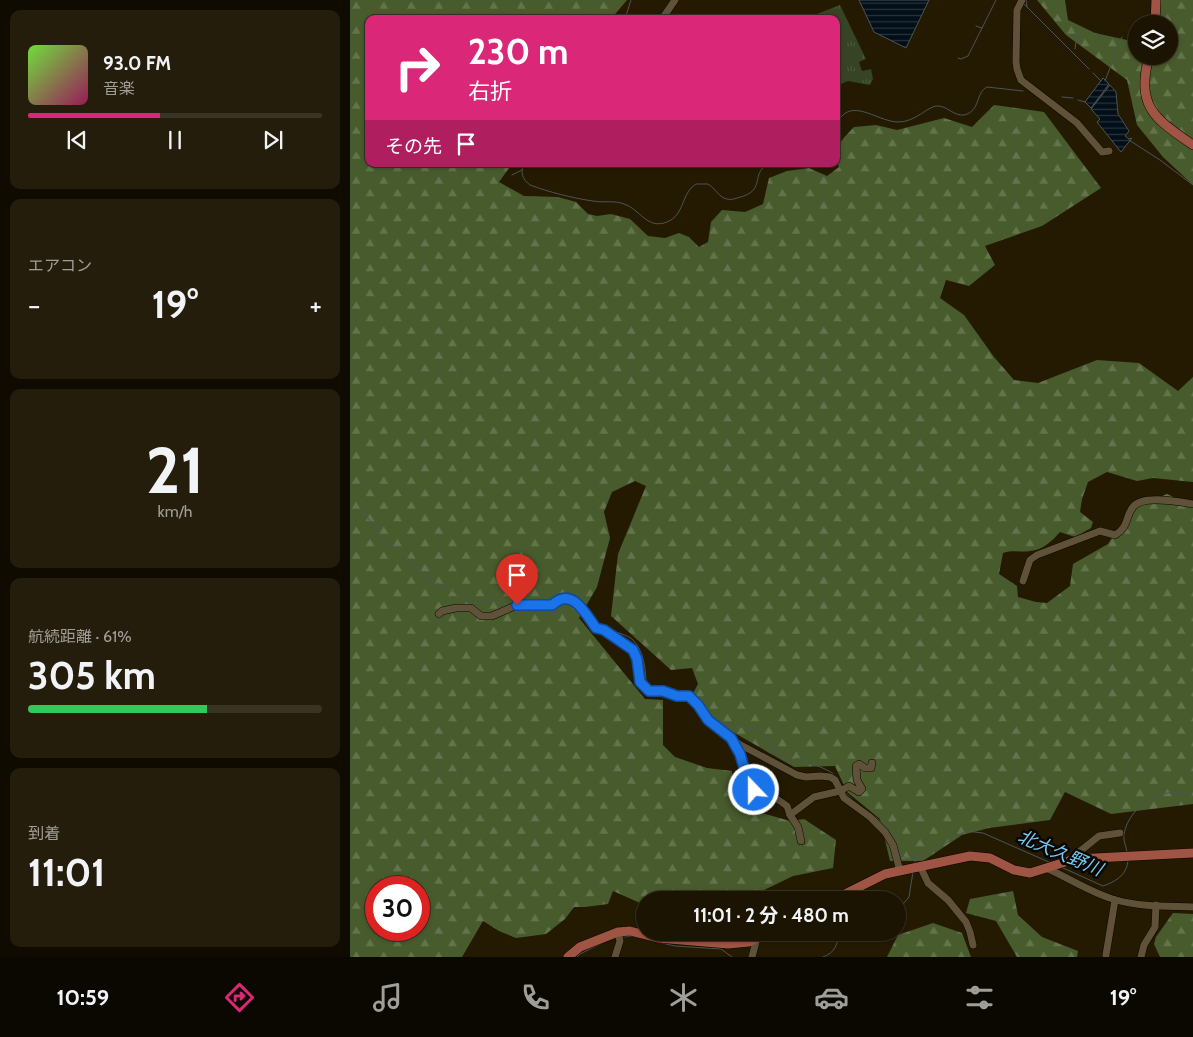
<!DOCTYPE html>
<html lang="ja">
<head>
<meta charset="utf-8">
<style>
  body { margin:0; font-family:Cabin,"Noto Sans JP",sans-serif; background:#241d0c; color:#f1f3f6; height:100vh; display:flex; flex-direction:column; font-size:19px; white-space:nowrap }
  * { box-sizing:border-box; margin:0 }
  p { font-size:16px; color:#a09e99 }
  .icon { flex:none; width:28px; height:28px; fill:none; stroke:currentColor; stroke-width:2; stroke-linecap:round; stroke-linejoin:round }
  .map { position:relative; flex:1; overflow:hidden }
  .drawer { display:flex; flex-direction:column; gap:10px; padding:10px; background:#0f0b01; width:350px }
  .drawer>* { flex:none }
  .hud { position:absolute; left:15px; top:15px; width:475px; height:152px; border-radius:10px; box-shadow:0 1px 4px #0004,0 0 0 1px #393324; background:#db2777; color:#fff; overflow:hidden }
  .controls { position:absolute; left:778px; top:15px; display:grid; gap:10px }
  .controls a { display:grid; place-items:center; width:50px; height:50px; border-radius:50%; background:#1b1402; box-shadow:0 1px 4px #0004,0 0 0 1px #393324; font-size:25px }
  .speed { position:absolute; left:15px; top:876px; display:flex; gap:10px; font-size:25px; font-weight:700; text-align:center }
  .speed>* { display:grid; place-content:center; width:65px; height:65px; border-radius:50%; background:#1b1402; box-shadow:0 1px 4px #0004,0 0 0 1px #393324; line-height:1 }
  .speed .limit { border:8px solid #d22; background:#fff; color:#111 }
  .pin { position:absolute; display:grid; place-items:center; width:42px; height:42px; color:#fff; margin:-51px -21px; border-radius:50% 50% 50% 0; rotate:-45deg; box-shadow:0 0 5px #0007 }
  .pin .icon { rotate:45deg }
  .me { position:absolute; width:55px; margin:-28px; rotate:338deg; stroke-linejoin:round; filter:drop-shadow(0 0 4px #0008) }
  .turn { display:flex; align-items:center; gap:18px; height:105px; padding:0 20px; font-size:22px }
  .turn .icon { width:65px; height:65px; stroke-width:2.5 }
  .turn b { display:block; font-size:35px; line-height:42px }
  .then { display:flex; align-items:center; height:48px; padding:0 20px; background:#0003; gap:10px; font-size:19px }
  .big { font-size:38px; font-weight:700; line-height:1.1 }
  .drawer .widget { flex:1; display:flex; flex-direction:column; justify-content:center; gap:8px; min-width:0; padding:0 18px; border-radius:10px; background:#241d0c }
  .drawer .dial { align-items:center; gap:0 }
  .dial b { font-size:65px; line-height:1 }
  .song { display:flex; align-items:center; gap:15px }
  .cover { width:60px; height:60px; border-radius:8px; background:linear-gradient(135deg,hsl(100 70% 55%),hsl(330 70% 35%)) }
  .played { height:5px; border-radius:2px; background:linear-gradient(90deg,#db2777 45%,#393324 45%) }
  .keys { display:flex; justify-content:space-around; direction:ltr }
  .heat { display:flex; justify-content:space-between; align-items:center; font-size:28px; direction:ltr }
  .charge { height:8px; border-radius:4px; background:linear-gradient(90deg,#34c759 61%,#393324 0) }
  .trip { position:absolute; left:286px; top:891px; width:270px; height:50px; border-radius:25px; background:#1b1402; box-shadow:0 1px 4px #0004,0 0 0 1px #393324; font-weight:700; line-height:50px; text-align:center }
  .menu { display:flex; height:80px; justify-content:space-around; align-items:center; background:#0b0801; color:#a09e99 }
  .menu .icon { width:35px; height:35px }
  .menu .on { color:#db2777 }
  .menu b { font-size:22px; color:#f1f3f6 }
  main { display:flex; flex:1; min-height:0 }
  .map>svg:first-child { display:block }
  .grass { fill:url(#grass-tufts) }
  .forest { fill:url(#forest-firs); fill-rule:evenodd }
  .water { fill:url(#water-rules); stroke:#4d5456 }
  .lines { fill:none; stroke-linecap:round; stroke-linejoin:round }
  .stream { stroke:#4d5456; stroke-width:1 }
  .minor-casing { stroke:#0d0500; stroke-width:8 }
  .major-casing { stroke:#0d0500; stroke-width:10 }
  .minor { stroke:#5f5239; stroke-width:7 }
  .major { stroke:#a05443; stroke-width:9 }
  .route-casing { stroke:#114b97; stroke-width:12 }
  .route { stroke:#1a73e8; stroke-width:9 }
  .labels { text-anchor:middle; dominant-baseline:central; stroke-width:5; stroke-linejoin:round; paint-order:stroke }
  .water-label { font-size:18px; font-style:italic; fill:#77cbf6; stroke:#0a0601 }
</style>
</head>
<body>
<main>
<section class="drawer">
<div class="widget">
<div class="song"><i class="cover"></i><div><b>93.0 FM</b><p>音楽</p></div></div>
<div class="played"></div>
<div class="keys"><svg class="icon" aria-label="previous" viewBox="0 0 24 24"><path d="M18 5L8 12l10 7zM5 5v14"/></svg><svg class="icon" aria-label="pause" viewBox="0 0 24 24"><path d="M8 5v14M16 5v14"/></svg><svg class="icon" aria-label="next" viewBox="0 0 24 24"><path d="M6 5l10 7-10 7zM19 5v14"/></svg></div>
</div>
<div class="widget"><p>エアコン</p>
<div class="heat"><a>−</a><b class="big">19°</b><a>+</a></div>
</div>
<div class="widget dial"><b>21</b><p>km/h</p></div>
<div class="widget"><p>航続距離 · 61%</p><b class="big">305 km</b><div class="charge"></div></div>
<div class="widget"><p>到着</p><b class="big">11:01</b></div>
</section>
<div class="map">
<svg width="843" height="957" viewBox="0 0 843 957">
  <defs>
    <pattern id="grass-tufts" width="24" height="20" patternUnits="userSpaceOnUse" patternTransform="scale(1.25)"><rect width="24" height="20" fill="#364325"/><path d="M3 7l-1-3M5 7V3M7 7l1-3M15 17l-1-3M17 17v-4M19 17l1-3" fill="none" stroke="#4a563a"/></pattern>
    <pattern id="forest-firs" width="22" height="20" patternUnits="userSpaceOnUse" patternTransform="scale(1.25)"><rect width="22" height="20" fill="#485b2d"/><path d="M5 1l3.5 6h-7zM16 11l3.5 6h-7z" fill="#63734b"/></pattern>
    <pattern id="water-rules" width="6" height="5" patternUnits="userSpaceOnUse" patternTransform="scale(1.25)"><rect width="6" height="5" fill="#020f18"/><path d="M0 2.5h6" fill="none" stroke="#28333a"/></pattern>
  </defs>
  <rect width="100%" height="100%" fill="#241a02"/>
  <!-- grass -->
  <path class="grass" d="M490 5 516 59 509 62 512 71 521 69 523 79 520 85 498 81 486 86V19H448L464 15Z"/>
  <!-- forest -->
  <g class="forest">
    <path d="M0 0H277L261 19H19V164H162L149 182 174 196 208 197 226 202 238 214 247 216 261 214 280 219 298 236 315 238 329 233 339 237 349 247 358 242 361 222 372 210 395 212 413 204 419 178 437 171 459 168 477 176 489 167C482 147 491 141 504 127L526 125 547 130 594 118 622 127 644 105 694 112 751 188 692 226 635 246 645 265 619 286 596 280 590 298 614 315 644 357 664 380 688 383 747 360 789 363 828 391 843 377V482L803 478 787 481 757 472 738 482 732 499 730 512 743 522 741 528 725 537 710 532C702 541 693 550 680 551 671 553 662 549 653 553L649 574 667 586 668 597 686 602 697 603 720 586 723 564 758 544 771 524 789 506 817 494 843 506V804L761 814 715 792 700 820 639 828 612 835 573 861H540L530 819 497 792 485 766 444 767 374 727 339 701 348 684 342 668 321 670 261 616 268 554 296 486 285 481 262 492 254 512 260 538 247 587 229 618 295 699 313 700V745L325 757 357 768 382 771V797L394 808 440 821 454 819 486 840 483 868 443 876 408 893 378 900H295V903H290L263 891 258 904 235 907H224L215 919 196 934 166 938 149 931 133 921 112 957H0ZM26 888H69V930H26Z"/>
    <path d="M687 0H715L718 20 745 33 786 42V56H819V24H808L809 0H843V185L813 157 787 125 777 80 716 35Z"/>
    <path d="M663 891 668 915 692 937 728 951 727 957H667L646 921 616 913 620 899Z"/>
    <path d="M823 913 843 914V957H810L804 944 806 937Z"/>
    <path d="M583 923 612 933 621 957H537L548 935Z"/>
  </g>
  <!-- water -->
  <g class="water">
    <path d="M509 0H579L556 48 524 32Z"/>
    <path d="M753 78 759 84 741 108 735 102Z"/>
    <path d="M760 85 766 92 768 114 779 131 775 136 779 139 782 138 771 152 747 122 750 119 741 109Z"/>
  </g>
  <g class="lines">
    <!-- stream -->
    <g class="stream">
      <path d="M676 0 677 7"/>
      <path d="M674 4 739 69"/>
      <path d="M275 19 281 0"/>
      <path d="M626 26 632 28"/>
      <path d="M725 49 728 28"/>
      <path d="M608 58 611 59 618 56 646 0"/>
      <path d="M743 73 751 81"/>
      <path d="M755 81 772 37"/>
      <path d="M712 97 723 98"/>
      <path d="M728 100 735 102"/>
      <path d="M486 126C498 94 526 121 547 122 566 123 579 104 589 106 598 107 604 116 614 115 631 111 625 93 637 87L673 91"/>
      <path d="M779 140 810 160 843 185"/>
      <path d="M174 164C170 172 172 179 180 185 199 192 222 198 243 201 253 203 264 200 274 204 290 209 297 230 317 222 335 215 331 193 346 184H358C363 187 367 193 372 197 377 200 382 200 387 198 418 191 399 174 418 164"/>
      <path d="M162 175 172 170"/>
      <path d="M7 503 37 544 49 549 79 579 108 594 115 601 122 604 141 600 156 605 163 603"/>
      <path d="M212 601 226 608"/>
      <path d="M167 602 200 601"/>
      <path d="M259 630C266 632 277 635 282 639 294 650 296 670 296 685"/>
      <path d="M296 691V694L326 699"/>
      <path d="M347 698 366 721 381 726 408 729 433 757 440 760 450 758C464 767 486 768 491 785"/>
      <path d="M494 791C511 812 533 814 545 842"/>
      <path d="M547 846 550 854 556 858 567 857"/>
      <path d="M777 852C776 845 773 841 774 834 779 805 816 783 843 796"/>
      <path d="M564 864 567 857 589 847 616 831 633 833 701 863"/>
      <path d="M711 867 753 886C765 882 777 875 778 861"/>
      <path d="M508 900H522"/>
      <path d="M548 903H554L559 897 563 872"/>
      <path d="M273 937 282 936 325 946 371 949 382 957"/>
      <path d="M227 957 230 954 252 943"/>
      <path d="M473 957C485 953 488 944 489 932"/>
    </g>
    <defs>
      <g id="minor">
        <path d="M672 0 667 10 666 62 667 69 671 80 727 123 752 152 759 151"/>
        <path d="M312 19 325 0"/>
        <path d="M673 581 680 560 687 555 750 531 765 535C780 526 774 518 783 507 792 494 830 502 843 504"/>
        <path d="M89 614 92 611 106 608H121L131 616H142L167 605H202L209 598C228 596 236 614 246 628L254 630 283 650 287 659 290 682 299 691H313L327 696H339L345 701 358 720 389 744 447 775 456 777 470 776 480 777 485 780 494 798 520 817 535 832 543 845 550 871"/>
        <path d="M383 740 390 754 399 785 404 790 427 799 437 806 440 815"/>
        <path d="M451 841 448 827 440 815 464 797 490 791 499 786 509 792 512 789 507 780 506 766 509 764 515 768H521L522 763"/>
        <path d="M719 860 749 836 770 833"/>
        <path d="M570 866 578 883 598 900 616 922 620 932 623 945"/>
        <path d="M696 868C719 878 741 893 766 900 791 907 818 906 843 907"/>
        <path d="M756 955 765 900"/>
        <path d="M265 957 270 941 268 932"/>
        <path d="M402 957 407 938"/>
        <path d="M791 957 794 945 805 927 806 905"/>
      </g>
      <g id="major">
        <path d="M805 24 806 0"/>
        <path d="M799 56C786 107 804 118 843 145"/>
        <path d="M483 900 535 874 620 856 640 858 664 870 680 873 725 859 843 853"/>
        <path d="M218 957 230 947 268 932 280 931 308 938 378 944 399 942 419 932"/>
      </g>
    </defs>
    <!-- minor casing -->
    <use href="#minor" class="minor-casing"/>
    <!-- major casing -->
    <use href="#major" class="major-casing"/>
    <!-- minor -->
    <use href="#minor" class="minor"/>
    <!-- major -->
    <use href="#major" class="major"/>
  </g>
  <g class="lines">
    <defs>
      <path id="route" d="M167 605H202C222 586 235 613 246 628L254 630 283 650 287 659 290 682 299 691H313L327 696H339L348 705 358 720 381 738 390 754 399 785 404 790"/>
    </defs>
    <!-- route casing -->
    <use href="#route" class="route-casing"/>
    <!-- route -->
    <use href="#route" class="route"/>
  </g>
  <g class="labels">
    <!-- water labels -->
    <g class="water-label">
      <text transform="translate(710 853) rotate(23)">北大久野川</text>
    </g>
  </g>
</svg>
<div class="controls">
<a><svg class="icon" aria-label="layers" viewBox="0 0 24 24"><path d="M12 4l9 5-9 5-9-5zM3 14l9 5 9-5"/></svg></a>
</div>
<div class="speed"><div class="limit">30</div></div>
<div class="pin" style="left:167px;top:605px;background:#d93025"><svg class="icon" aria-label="arrive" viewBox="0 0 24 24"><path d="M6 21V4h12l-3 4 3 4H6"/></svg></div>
<svg class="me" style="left:404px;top:790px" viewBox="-20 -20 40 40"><circle r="17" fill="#1a73e8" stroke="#fff" stroke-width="3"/><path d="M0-11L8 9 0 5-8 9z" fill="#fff"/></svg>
<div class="trip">11:01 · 2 分 · 480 m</div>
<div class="hud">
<div class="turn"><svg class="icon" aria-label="right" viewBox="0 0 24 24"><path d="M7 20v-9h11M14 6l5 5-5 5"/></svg><div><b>230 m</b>右折</div></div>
<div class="then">その先<svg class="icon" aria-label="arrive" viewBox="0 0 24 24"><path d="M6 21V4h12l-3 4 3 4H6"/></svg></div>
</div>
</div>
</main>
<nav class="menu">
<b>10:59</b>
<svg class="icon on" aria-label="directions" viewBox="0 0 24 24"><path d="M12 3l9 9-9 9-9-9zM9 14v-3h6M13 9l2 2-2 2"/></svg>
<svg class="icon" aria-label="music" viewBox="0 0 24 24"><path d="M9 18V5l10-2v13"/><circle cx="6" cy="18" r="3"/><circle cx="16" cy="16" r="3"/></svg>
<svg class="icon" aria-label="phone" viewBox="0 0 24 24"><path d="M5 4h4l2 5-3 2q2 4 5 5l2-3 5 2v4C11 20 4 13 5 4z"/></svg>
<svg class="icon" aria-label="climate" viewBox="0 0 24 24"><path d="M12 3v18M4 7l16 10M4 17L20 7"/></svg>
<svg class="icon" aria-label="car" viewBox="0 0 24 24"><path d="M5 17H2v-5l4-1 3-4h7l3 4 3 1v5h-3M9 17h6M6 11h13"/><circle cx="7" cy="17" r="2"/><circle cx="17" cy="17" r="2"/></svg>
<svg class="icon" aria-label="filters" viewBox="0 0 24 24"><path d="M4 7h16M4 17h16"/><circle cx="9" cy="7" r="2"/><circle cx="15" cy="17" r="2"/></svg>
<b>19°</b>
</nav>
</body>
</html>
